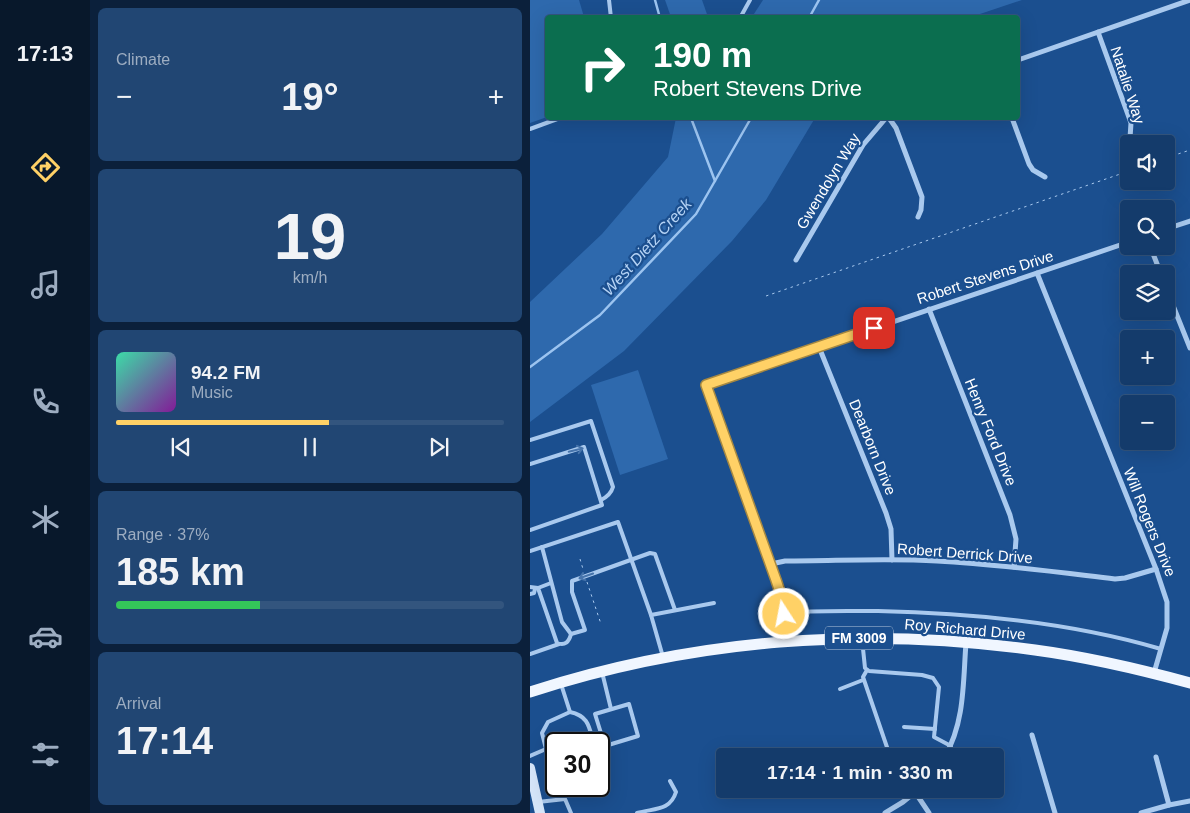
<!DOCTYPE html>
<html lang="en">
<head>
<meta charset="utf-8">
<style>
  body { margin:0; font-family:Arial,sans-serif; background:#214673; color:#f1f3f6; height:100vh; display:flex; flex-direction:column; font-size:19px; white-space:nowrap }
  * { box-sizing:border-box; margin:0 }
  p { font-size:16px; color:#9dadc1 }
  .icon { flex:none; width:28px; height:28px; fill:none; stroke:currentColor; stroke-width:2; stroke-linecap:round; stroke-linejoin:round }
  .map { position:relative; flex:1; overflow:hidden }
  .drawer { display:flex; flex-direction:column; gap:8px; padding:8px; background:#0b203b; width:440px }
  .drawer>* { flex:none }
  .banner { position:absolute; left:15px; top:15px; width:475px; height:105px; border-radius:5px; box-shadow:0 5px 20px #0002,0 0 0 1px #33557e; background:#0b6e4f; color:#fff; overflow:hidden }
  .fabs { position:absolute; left:590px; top:135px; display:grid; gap:10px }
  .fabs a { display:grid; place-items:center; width:55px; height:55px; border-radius:5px; background:#143b6b; box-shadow:0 5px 20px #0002,0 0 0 1px #33557e; font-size:25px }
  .speed { position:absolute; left:15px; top:732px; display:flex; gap:10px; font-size:25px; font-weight:700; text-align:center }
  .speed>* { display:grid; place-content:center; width:65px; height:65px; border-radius:50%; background:#143b6b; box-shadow:0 5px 20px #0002,0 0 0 1px #33557e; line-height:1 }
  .speed .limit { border:2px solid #111; border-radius:8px; background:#fff; color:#111 }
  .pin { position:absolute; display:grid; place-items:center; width:42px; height:42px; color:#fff; margin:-21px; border-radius:10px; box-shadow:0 2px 8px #0006 }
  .me { position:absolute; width:55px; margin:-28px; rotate:349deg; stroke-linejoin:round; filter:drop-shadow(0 0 4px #0008) }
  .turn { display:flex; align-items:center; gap:18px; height:105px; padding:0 25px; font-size:22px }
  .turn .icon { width:65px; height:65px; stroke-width:2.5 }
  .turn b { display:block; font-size:35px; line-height:42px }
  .big { font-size:38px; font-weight:800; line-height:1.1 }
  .drawer .card { flex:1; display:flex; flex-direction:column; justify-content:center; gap:8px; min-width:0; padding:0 18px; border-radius:8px; background:#214673 }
  .drawer .dial { align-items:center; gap:0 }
  .dial b { font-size:65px; line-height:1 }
  .song { display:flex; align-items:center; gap:15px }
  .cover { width:60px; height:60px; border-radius:8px; background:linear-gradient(135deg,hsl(160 70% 55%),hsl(290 70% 35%)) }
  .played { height:5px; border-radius:2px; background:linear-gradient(90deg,#ffd166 55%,#33557e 55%) }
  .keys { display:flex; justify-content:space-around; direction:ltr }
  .heat { display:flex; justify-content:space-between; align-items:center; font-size:28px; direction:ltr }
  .charge { height:8px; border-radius:4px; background:linear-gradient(90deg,#34c759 37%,#33557e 0) }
  .trip { position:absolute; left:186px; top:748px; width:288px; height:50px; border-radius:5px; background:#143b6b; box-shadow:0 5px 20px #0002,0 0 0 1px #33557e; font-weight:800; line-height:50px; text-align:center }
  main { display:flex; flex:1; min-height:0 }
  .menu { display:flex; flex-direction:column; width:90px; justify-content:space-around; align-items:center; background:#08182b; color:#9dadc1 }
  .menu .icon { width:35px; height:35px }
  .menu .on { color:#ffd166 }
  .menu b { font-size:22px; color:#f1f3f6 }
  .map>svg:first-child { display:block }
  .green { fill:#2e69ad }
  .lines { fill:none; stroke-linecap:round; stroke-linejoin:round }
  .stream { stroke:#9cc4f0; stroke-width:2.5 }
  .path { stroke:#a9c9ee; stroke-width:1; stroke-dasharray:2.5 4; stroke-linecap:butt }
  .lane { stroke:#a9c9ee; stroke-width:4 }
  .street { stroke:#a9c9ee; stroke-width:5 }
  .secondary { stroke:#d6e6fa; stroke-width:10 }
  .primary { stroke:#f0f6ff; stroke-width:11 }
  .oneway { stroke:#4674ac }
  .route-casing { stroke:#a68842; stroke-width:12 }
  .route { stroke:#ffd166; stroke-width:9 }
  .labels { text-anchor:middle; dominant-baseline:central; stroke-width:4.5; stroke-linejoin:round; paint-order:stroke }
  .shield { fill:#1b4f8f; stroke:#bbcadd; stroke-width:1 }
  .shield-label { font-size:14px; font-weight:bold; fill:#fff }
  .street-label { font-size:15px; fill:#fff; stroke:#1b4f8f }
  .water-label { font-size:16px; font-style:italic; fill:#b5d3f5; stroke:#1b4f8f }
</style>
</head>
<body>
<main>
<nav class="menu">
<b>17:13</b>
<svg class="icon on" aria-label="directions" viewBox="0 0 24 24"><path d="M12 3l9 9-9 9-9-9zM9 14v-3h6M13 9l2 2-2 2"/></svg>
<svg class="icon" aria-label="music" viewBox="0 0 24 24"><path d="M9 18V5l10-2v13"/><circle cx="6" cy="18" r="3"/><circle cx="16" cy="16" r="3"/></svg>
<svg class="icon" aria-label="phone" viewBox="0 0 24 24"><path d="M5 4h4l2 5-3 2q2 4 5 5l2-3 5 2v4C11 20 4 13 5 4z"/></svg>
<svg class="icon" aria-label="climate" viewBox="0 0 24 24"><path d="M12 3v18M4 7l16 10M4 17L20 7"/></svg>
<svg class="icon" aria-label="car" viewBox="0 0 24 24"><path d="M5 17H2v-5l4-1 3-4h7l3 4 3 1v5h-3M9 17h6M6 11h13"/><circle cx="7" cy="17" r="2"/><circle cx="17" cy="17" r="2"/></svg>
<svg class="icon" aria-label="filters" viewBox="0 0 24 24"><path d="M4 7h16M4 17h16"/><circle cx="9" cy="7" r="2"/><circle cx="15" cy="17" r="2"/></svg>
</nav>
<section class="drawer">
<div class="card"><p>Climate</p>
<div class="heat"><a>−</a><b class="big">19°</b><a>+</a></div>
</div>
<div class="card dial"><b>19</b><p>km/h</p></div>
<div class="card">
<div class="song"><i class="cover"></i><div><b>94.2 FM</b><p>Music</p></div></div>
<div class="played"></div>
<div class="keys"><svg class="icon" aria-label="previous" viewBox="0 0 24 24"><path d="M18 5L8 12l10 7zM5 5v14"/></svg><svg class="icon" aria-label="pause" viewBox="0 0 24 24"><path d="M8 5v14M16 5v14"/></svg><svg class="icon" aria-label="next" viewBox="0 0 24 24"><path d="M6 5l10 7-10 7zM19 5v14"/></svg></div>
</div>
<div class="card"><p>Range · 37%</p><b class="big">185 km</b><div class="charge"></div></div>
<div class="card"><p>Arrival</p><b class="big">17:14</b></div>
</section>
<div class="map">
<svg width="660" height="813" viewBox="0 0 660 813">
  <rect width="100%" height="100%" fill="#1b4f8f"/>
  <!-- green -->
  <g class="green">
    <path d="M0 0H49L54 17 18 18 17 117 0 123Z"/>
    <path d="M135 0H172L178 17H141Z"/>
    <path d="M233 0H492L441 17H222Z"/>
    <path d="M146 118H285L236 200 202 241 94 351 0 422V302L72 234 138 157Z"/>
    <path d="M108 370 138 459 90 475 61 385Z"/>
  </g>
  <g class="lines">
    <!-- stream -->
    <g class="stream">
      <path d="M125 0 130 18"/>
      <path d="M279 18 289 0"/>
      <path d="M161 118 185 181"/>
      <path d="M0 367 70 315 166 214 221 118"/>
    </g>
    <!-- path -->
    <g class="path">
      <path d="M636 158 660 150"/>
      <path d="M236 296 599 171"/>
      <path d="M50 559 53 569"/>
      <path d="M57 582 71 624"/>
    </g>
    <!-- lane -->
    <g class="lane">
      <path d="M79 0 81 18"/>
      <path d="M210 18 220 0"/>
      <path d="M0 129 30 118"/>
      <path d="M0 440 61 421 83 487C81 494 77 497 71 500"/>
      <path d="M0 464 54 447 72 505 0 530"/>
      <path d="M12 547 32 622 41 634 55 630 42 592V581L120 553 125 554 145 610"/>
      <path d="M0 551 88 522 121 615 133 657"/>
      <path d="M21 583 8 588 27 643C35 646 39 642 41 634"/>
      <path d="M0 587 8 588"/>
      <path d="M0 594 4 593 5 589"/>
      <path d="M253 613C285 610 317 611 348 611 442 613 540 622 631 649"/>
      <path d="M121 615 184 603"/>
      <path d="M332 639 335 668 339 671 392 675 403 678 409 687 404 737 421 746"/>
      <path d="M0 654 29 644"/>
      <path d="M337 670 333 677 360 756"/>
      <path d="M72 672 81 709"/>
      <path d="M31 684 40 712C59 716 59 727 64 744"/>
      <path d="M310 689 333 680"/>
      <path d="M99 704 108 736 75 746 65 714Z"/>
      <path d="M374 727 405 729"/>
      <path d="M30 744 61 733"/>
      <path d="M26 745 16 749 12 733 18 722 40 712"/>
      <path d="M0 756 16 749 26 768"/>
      <path d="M69 758V760"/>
      <path d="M372 789 377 799"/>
      <path d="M8 802 35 799 41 813"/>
      <path d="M107 813C125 808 140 811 146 792L140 781"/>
    </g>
    <!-- street -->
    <g class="street">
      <path d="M568 32 601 123 600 138 598 145"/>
      <path d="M488 60 660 0"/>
      <path d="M359 118 366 128 392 197 391 210 388 217"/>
      <path d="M482 118 499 164 503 170 515 177"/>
      <path d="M636 229 660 221"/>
      <path d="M620 246 631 274"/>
      <path d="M266 260 333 145 356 118"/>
      <path d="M507 273 626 569 637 602V628L624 673"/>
      <path d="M636 288 660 348"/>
      <path d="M399 309 480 515 486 539 484 567"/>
      <path d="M289 347 356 513 361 529 362 560"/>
      <path d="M241 564 255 561C306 561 356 558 407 561 467 564 526 572 585 579L595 578 626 569"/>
      <path d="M252 641 254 614 251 595 176 385 599 242"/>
      <path d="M502 735 525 813"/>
      <path d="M415 756C435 722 433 681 436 643"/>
      <path d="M626 757 639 805"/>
      <path d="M385 792 399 813"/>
      <path d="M355 813 373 802 389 789"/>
      <path d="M611 813 639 805 660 801"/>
    </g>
    <!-- secondary -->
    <path class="secondary" d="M0 768 10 813"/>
    <!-- primary -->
    <path class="primary" d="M0 692C163 639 335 626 505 650 557 657 609 669 660 683"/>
  </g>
  <!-- one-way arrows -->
  <defs><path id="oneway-shaft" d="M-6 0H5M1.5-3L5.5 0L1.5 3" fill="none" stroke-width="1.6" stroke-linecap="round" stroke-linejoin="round" transform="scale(1.25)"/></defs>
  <g class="oneway">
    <use href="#oneway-shaft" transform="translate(46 450) rotate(-14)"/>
    <use href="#oneway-shaft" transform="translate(56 576) rotate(161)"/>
  </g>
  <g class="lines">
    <defs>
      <path id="route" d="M254 614 251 595 246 580 176 385 344 328"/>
    </defs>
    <!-- route casing -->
    <use href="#route" class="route-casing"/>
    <!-- route -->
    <use href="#route" class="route"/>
  </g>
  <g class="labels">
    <!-- shield labels -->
    <rect class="shield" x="295" y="626.5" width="68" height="23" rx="4"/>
    <g class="shield-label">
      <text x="329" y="638">FM 3009</text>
    </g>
    <!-- street labels -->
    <g class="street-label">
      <text transform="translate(598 85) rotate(72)">Natalie Way</text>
      <text transform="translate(298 181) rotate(-59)">Gwendolyn Way</text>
      <text transform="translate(455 277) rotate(-18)">Robert Stevens Drive</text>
      <text transform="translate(461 432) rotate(68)">Henry Ford Drive</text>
      <text transform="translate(343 447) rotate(68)">Dearborn Drive</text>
      <text transform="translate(620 522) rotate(68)">Will Rogers Drive</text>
      <text transform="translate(435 553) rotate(4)">Robert Derrick Drive</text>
      <text transform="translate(435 629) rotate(5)">Roy Richard Drive</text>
    </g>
    <!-- water labels -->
    <g class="water-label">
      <text transform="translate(117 247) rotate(-48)">West Dietz Creek</text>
    </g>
  </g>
</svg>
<div class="fabs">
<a><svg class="icon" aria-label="sound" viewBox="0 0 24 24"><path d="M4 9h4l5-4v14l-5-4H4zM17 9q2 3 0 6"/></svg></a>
<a><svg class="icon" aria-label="search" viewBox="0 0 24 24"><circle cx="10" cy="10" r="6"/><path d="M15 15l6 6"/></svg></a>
<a><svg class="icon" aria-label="layers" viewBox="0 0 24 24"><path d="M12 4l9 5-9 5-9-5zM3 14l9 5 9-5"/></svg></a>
<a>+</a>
<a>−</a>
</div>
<div class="speed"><div class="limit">30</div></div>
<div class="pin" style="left:344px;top:328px;background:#d93025"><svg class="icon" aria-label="arrive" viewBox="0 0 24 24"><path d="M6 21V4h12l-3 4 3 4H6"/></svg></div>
<svg class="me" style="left:254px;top:614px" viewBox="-20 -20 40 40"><circle r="17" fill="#ffd166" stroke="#fff" stroke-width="3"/><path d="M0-11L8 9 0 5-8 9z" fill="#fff"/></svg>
<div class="trip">17:14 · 1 min · 330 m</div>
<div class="banner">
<div class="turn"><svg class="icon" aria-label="right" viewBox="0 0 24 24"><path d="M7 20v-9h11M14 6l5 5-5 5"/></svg><div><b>190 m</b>Robert Stevens Drive</div></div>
</div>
</div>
</main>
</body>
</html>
